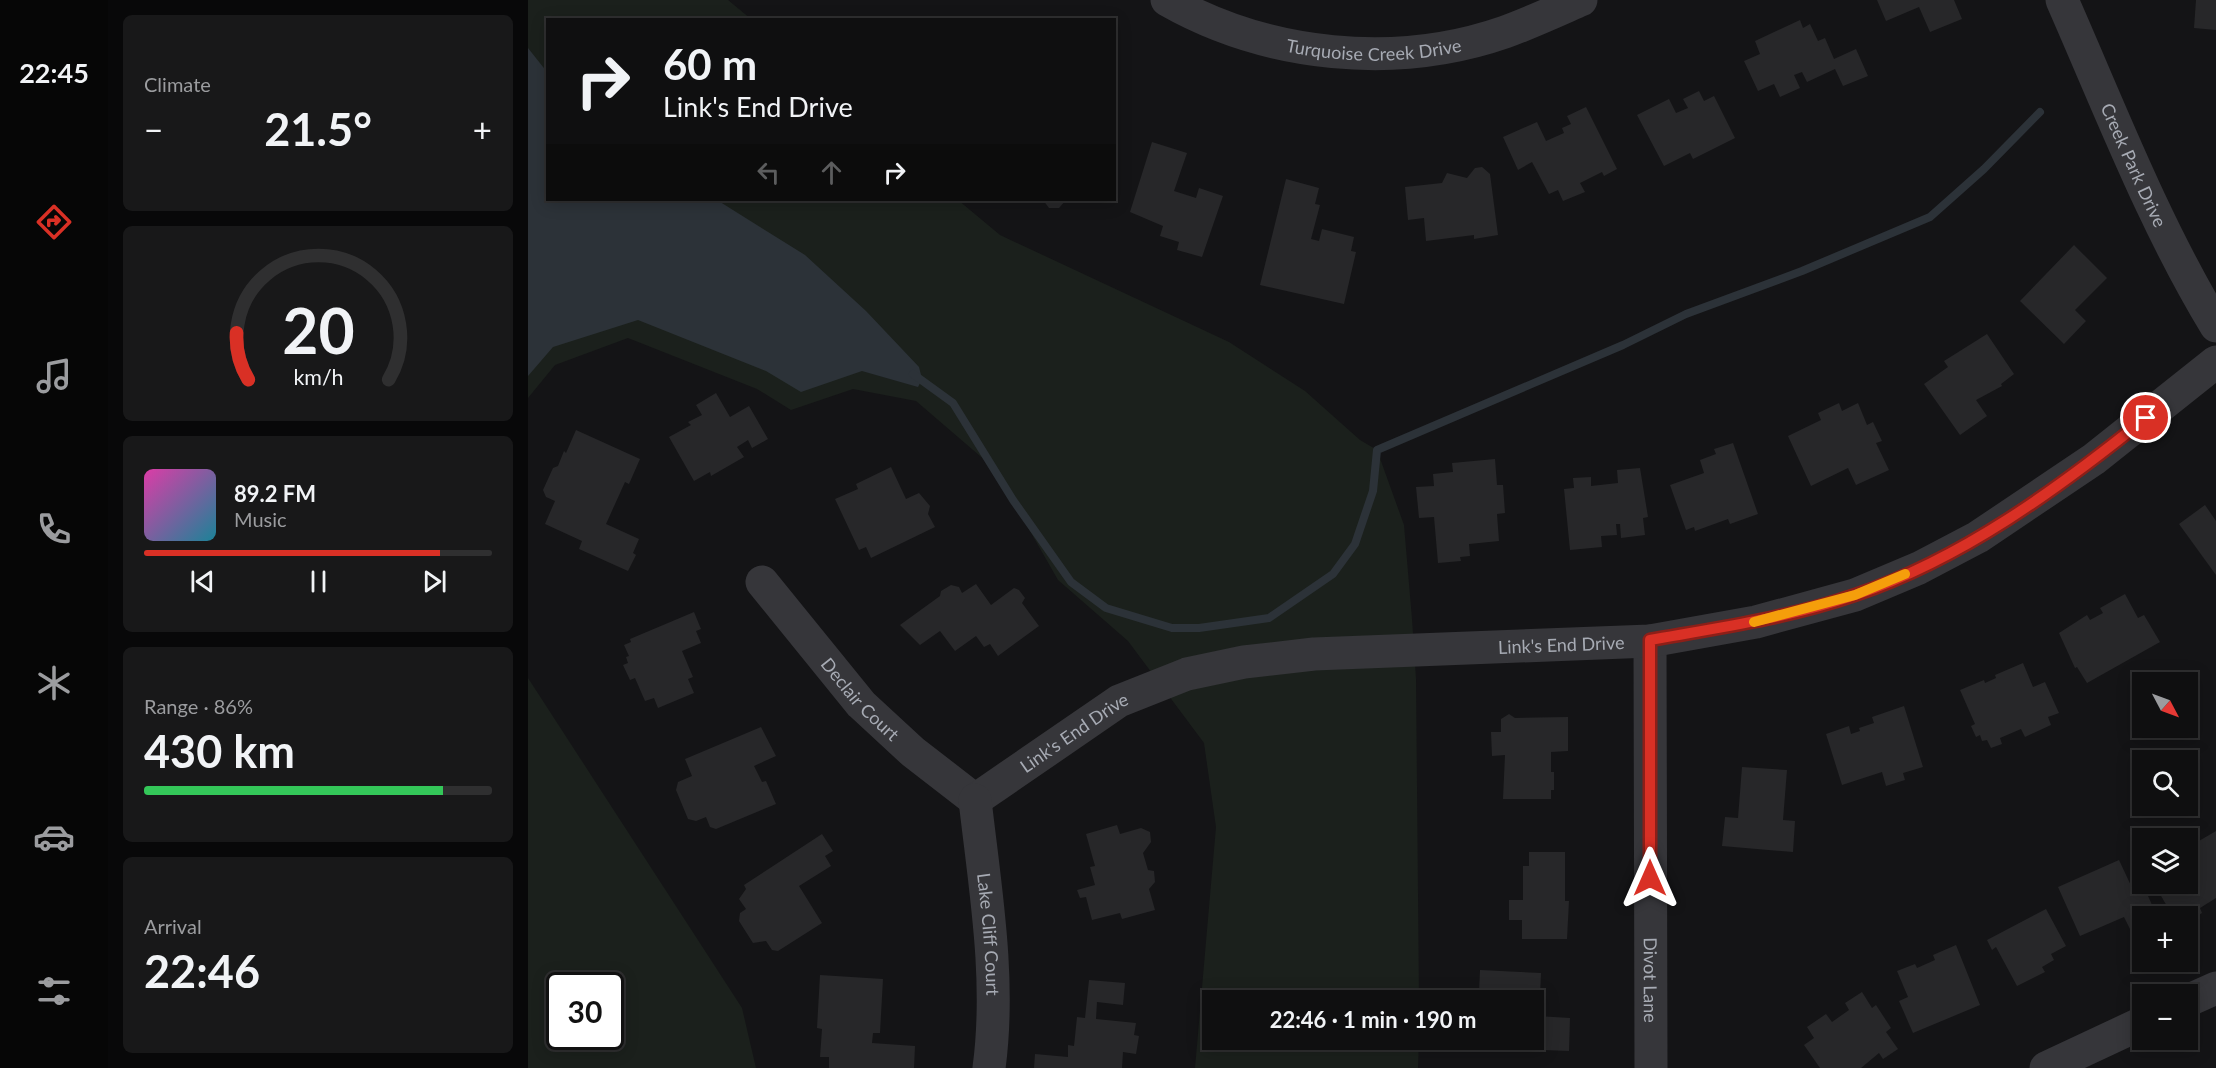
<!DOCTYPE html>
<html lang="en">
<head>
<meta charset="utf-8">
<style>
  body { margin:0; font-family:Lato,sans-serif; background:#181819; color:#f1f3f6; height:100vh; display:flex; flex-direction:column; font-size:22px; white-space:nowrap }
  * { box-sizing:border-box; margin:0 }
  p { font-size:20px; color:#9b9c9f }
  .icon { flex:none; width:33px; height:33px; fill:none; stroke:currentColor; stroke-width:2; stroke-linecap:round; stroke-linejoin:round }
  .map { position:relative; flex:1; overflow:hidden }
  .drawer { display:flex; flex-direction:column; gap:15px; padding:15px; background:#080809; width:420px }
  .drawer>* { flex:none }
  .banner { position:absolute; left:18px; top:18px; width:570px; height:183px; border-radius:0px; box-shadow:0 3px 15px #0003,0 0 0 2px #2f2f30; background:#0f0f10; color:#f1f3f6; overflow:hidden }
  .needle { width:39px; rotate:131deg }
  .tools { position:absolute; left:1604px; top:672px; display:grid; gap:12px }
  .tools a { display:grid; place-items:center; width:66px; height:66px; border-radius:0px; background:#0f0f10; box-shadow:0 3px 15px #0003,0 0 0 2px #2f2f30; font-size:30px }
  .speed { position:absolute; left:18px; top:972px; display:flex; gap:12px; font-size:30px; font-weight:700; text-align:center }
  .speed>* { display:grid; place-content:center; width:78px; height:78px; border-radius:50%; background:#0f0f10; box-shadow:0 3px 15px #0003,0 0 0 2px #2f2f30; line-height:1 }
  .speed .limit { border:3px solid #111; border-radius:9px; background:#fff; color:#111 }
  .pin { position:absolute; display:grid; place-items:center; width:51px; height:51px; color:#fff; margin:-26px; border:3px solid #fff; border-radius:50%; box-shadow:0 2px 6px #0007 }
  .me { position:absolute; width:66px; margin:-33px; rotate:0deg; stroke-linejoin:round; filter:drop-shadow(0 0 4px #0008) }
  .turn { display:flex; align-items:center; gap:21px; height:126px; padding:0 18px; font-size:27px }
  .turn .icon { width:78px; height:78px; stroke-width:2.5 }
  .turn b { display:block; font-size:42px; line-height:51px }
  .lanes { display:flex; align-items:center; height:57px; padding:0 18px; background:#0003; justify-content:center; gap:30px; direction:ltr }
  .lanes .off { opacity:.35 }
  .big { font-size:45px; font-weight:700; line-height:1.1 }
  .drawer .widget { flex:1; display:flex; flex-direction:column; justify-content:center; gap:9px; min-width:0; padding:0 21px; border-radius:9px; background:#181819 }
  .drawer .dial { align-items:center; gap:0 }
  .dial svg { height:156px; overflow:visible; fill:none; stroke:#2f2f30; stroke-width:7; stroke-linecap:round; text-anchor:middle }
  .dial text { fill:#f1f3f6; stroke:none }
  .song { display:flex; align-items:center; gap:18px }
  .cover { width:72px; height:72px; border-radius:9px; background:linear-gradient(135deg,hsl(320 70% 55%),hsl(190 70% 35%)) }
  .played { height:6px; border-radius:3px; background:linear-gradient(90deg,#d93025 85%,#2f2f30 85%) }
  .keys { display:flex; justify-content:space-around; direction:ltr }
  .heat { display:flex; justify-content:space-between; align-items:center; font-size:33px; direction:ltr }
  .charge { height:9px; border-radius:4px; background:linear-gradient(90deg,#34c759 86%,#2f2f30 0) }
  .trip { position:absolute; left:674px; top:990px; width:342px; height:60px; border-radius:0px; background:#0f0f10; box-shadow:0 3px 15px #0003,0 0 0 2px #2f2f30; font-weight:700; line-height:60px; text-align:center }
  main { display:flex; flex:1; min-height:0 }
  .dock { display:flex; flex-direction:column; width:108px; justify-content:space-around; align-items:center; background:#060606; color:#9b9c9f }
  .dock .icon { width:42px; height:42px }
  .dock .active { color:#d93025 }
  .dock b { font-size:27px; color:#f1f3f6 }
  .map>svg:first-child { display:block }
  .green { fill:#1b201c; fill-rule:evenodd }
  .water { fill:#2c3238 }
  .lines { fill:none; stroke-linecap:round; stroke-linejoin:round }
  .stream { stroke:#2c3238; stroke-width:8 }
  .building { fill:#272729 }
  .minor { stroke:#36363a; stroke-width:33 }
  .route-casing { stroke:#8d1f18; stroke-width:15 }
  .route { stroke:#d93025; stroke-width:10 }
  .slow { stroke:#f59e0b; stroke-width:10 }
  .labels { text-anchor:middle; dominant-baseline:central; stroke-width:6; stroke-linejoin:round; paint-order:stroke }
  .street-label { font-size:18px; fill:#a7abb4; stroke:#0f0f10 }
</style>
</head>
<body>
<main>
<nav class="dock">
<b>22:45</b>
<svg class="icon active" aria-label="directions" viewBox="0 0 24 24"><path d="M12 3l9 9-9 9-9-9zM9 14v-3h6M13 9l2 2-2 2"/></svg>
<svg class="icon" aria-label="music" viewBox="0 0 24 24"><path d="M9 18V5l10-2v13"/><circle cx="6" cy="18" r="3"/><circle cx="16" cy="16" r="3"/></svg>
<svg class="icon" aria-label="phone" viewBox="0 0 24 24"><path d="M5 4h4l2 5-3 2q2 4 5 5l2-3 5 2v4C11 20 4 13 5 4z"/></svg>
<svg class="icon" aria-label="climate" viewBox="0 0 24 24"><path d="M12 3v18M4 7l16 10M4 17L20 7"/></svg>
<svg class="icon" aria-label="car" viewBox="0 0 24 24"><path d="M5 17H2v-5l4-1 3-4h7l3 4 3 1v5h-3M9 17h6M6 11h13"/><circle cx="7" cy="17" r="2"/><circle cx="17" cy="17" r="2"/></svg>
<svg class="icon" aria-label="filters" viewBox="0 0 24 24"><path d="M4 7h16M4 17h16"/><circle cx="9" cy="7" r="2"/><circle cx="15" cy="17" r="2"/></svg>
</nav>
<section class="drawer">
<div class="widget"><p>Climate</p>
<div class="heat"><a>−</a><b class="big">21.5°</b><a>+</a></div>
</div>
<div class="widget dial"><svg viewBox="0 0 100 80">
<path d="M14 69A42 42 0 1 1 86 69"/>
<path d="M14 69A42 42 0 0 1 8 45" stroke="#d93025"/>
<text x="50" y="56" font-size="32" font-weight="700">20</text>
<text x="50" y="72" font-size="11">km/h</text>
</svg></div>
<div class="widget">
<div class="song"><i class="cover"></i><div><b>89.2 FM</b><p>Music</p></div></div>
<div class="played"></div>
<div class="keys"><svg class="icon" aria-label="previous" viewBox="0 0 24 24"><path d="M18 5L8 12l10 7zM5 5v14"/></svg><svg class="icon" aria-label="pause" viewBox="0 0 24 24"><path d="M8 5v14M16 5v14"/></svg><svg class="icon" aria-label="next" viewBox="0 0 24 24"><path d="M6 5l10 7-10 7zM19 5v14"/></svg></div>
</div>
<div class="widget"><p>Range · 86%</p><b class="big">430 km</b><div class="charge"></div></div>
<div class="widget"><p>Arrival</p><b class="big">22:46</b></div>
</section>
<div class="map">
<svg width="1688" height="1068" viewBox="0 0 1688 1068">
  <rect width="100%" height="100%" fill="#141416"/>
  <!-- green -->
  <g class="green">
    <path d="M0 0H200L223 19 20 20V200H430L472 235 701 342 777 391 832 440 849 450 876 525 884 619 888 679 891 1000H684V1040H891L890 1068H667L688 827 676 743 600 641 530 580 466 468 388 401 325 389 263 410 229 389 100 338 27 365 0 398Z"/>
    <path d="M0 678 214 1008 228 1068H0ZM32 986H82V1036H32Z"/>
  </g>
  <!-- water -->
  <path class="water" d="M0 48 19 72 20 200H189L277 255 338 311 391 367 394 379 390 387 334 371 273 392 238 371 110 320 25 347 0 376Z"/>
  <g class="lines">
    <!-- stream -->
    <path class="stream" d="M385 374 425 403 485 500 543 582 578 608 644 628H671L741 618 805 574 827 544 845 491 849 450 1095 345 1158 314 1274 271 1402 217 1456 169 1512 112"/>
  </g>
  <!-- building -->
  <g class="building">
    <path d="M1349 0H1426L1434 19 1402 32 1391 7 1358 21Z"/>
    <path d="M1668 0H1688V30L1666 28Z"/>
    <path d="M1272 20 1275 28 1282 24 1290 41 1297 38 1306 59 1328 49 1340 76 1315 86 1307 69 1279 82 1274 72 1266 75 1272 88 1252 97 1246 84 1230 91 1216 61 1232 54 1227 41Z"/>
    <path d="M1171 91 1176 101 1186 96 1207 138 1165 159 1162 153 1136 166 1109 115 1141 99 1148 113 1160 108 1155 99Z"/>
    <path d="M1058 107 1089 169 1076 176 1074 172 1052 183 1057 192 1035 201 1030 190 1021 194 1004 162 990 170 975 137 1009 122 1018 141 1036 133 1034 128 1043 124 1039 116Z"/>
    <path d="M624 142 659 153 646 191 668 198 671 188 695 196 674 257 649 250 651 242 632 236 635 226 602 212Z"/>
    <path d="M954 167 962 174 970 235 946 239V235L898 241 896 218 880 220 877 187 914 183 919 173 939 178 947 168Z"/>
    <path d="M758 179 791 188 787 204 792 205 783 239 791 241 794 229 826 237 823 251 828 252 816 304 732 285Z"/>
    <path d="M515 200H538L531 208H521Z"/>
    <path d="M1546 245 1579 278 1547 310 1558 321 1536 344 1492 301Z"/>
    <path d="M1459 334 1486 374 1473 384 1474 386 1448 400 1459 416 1432 435 1396 384 1420 367 1416 361Z"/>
    <path d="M188 393 202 417 221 406 240 439 224 448 220 440 209 447 216 457 183 476 182 472 166 481 141 437 163 425 160 422 174 415 168 405Z"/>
    <path d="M1311 403 1314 411 1330 403 1339 425 1345 422 1354 441 1348 443 1361 470 1328 485 1320 468 1283 486 1260 436 1293 420 1290 413Z"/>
    <path d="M48 430 112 459 101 484 97 482 78 524 111 539 105 553 108 555 100 571 51 549 54 541 17 524 27 501 18 497 15 490 25 468 30 466 36 451 38 453Z"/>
    <path d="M1205 443 1230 514 1202 524 1200 519 1167 531 1166 527 1158 530 1142 485 1176 473 1172 460 1188 454 1186 449Z"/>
    <path d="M967 459 969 485H975L977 513 969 514 971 541 941 544 942 556 932 557 933 561 910 563 906 517 891 518 888 487 906 486 905 474 925 472 924 463Z"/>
    <path d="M363 467 378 499 391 493 402 506 400 514 407 527 343 558 338 547 331 550 307 499 330 489 328 484Z"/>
    <path d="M1112 468 1120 517 1115 518 1117 535 1093 538 1092 524H1088L1089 535 1073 536 1074 547 1042 550 1036 489 1046 488 1045 478 1063 477V486L1090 483 1089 470Z"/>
    <path d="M1677 505 1688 521V575L1651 524Z"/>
    <path d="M448 584 463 605 486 588 491 590 497 598 494 603 511 626 470 656 462 644 456 647 448 636 427 651 412 631 392 645 372 625 412 596 413 591 423 585 431 587 434 593Z"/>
    <path d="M1597 594 1610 618 1616 615 1632 642 1559 683 1549 667 1547 668 1531 633 1559 615 1562 620 1575 613 1572 608Z"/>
    <path d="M166 612 173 629 168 631 173 643 154 651 165 677 160 679 166 693 130 708 126 698 117 701 107 678 102 680 95 665 100 663 98 657 101 656 96 645 103 642 102 639Z"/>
    <path d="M1495 663 1505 687 1517 682 1531 713 1520 717 1523 725 1497 737 1493 729 1472 738 1474 744 1463 748 1459 740 1454 741 1452 735 1448 737 1443 726 1447 724 1432 690 1456 680 1457 683 1468 678 1467 675Z"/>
    <path d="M1376 706 1395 767 1375 773 1377 780 1358 786 1354 772 1314 785 1298 734 1321 726 1323 734 1332 731 1331 728 1346 723 1344 717Z"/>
    <path d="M981 714 987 718 1040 717V751L1023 752V772H1026V790H1023V799H975L977 755 964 756 963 732H973V719Z"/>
    <path d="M233 727 248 756 226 766 234 782 238 781 248 804 188 829 182 827 178 817 168 821 160 819 148 790 150 782 164 776 157 759Z"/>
    <path d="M1214 767 1259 770 1255 820 1267 821 1265 852 1194 846 1197 817 1210 818Z"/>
    <path d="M589 825 592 834 613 828 622 832 623 842 615 853 620 870 626 871 627 882 621 889 627 910 594 919 592 913 564 920 558 897 552 898 549 890 567 885 562 867 567 866 558 834Z"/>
    <path d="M1688 831V898L1672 908 1674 913 1659 922V916L1643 913 1629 889 1633 887 1630 884H1659V848Z"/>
    <path d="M294 834 305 851 297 856 303 866 271 886 294 923 250 951 244 950 238 941 225 943 211 921 212 913 218 909 211 899 218 889 216 885Z"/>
    <path d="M1001 852H1037V901H1041L1039 939H994V920H981V900H995V866H1001Z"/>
    <path d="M1591 860 1606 892 1616 887 1629 916H1614V923L1602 929 1596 917 1552 936 1530 887Z"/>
    <path d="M1518 909 1538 946 1523 954 1526 960 1514 967 1517 972 1489 986 1468 947 1464 950 1459 940Z"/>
    <path d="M1428 945 1452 1005 1385 1033 1371 1001 1380 997 1369 971 1387 964 1389 968 1407 960 1405 955Z"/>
    <path d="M952 970 1013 973 1012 996H1007V1000H958V994L951 993Z"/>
    <path d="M292 975 355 979 352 1033H345L344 1043 387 1046 386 1068H301V1057H292L294 1029 289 1028Z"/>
    <path d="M561 980 597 983 595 1005 569 1002 568 1019 608 1023 606 1035 611 1036 608 1054 595 1052 594 1068H506L507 1054 540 1057V1045L546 1046 549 1017 557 1018Z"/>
    <path d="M1334 992 1344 1008 1348 1005 1363 1028 1358 1032 1370 1049 1355 1059 1351 1053 1333 1068H1292L1276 1045 1286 1038 1279 1027 1298 1014 1304 1022 1321 1010 1317 1003Z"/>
    <path d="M1005 1002H1009V1016L1042 1018 1041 1051 963 1048 964 1042 954 1041 1005 1040Z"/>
  </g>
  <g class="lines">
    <!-- minor -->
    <g class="minor">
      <path id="s1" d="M639 0C739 57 868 70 977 32 1002 23 1028 11 1053 0"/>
      <path id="s2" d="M1534 0C1582 109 1626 224 1688 326"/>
      <path id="s3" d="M234 582 333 704 385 752 447 800"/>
      <path id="s4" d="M1122 641 1123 1068"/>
      <path id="s5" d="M447 800 591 701 659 674 716 662 786 654 1122 641 1228 622 1327 595 1391 568 1450 537 1566 459 1688 362"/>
      <path id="s6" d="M447 800C457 888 473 979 461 1068"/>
      <path d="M1659 1001 1688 988"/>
      <path d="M1518 1068 1614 1023"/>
    </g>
  </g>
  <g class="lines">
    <defs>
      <path id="route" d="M1122 878V640C1190 628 1260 618 1327 595 1434 559 1531 488 1618 418"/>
    </defs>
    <!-- route casing -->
    <use href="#route" class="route-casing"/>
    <!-- route -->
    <use href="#route" class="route"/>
    <!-- slow -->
    <path class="slow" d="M1226 622 1327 595 1377 574"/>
  </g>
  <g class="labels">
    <!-- street labels -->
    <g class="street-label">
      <text stroke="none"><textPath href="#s1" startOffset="216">Turquoise Creek Drive</textPath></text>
      <text stroke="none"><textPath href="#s2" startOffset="180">Creek Park Drive</textPath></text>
      <text stroke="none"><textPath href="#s5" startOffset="624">Link's End Drive</textPath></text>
      <text stroke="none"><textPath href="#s3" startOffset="153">Declair Court</textPath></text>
      <text stroke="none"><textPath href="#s5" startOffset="120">Link's End Drive</textPath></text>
      <text stroke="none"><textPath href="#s6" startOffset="135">Lake Cliff Court</textPath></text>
      <text stroke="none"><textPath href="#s4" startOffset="339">Divot Lane</textPath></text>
    </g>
  </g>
</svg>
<div class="tools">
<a><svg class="needle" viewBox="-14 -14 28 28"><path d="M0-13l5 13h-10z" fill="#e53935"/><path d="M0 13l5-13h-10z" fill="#9b9c9f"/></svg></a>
<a><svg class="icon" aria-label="search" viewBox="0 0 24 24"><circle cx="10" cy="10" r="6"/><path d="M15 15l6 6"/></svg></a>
<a><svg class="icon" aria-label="layers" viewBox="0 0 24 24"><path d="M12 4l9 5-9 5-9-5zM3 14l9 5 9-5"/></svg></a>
<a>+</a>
<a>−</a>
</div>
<div class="speed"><div class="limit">30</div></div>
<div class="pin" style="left:1618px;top:418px;background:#d93025"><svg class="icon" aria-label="arrive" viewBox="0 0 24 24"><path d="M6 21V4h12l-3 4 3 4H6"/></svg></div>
<svg class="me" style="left:1122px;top:878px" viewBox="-20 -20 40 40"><path d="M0-17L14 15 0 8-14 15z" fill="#d93025" stroke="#fff" stroke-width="4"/></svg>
<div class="trip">22:46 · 1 min · 190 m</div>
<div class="banner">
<div class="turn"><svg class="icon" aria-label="right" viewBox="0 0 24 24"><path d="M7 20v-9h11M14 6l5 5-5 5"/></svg><div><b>60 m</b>Link's End Drive</div></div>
<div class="lanes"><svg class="icon off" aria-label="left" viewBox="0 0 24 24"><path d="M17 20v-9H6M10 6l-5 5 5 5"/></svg><svg class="icon off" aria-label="ahead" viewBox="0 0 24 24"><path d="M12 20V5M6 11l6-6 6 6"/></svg><svg class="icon" aria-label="right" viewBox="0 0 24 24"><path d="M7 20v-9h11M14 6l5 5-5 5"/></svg></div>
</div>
</div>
</main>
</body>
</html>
